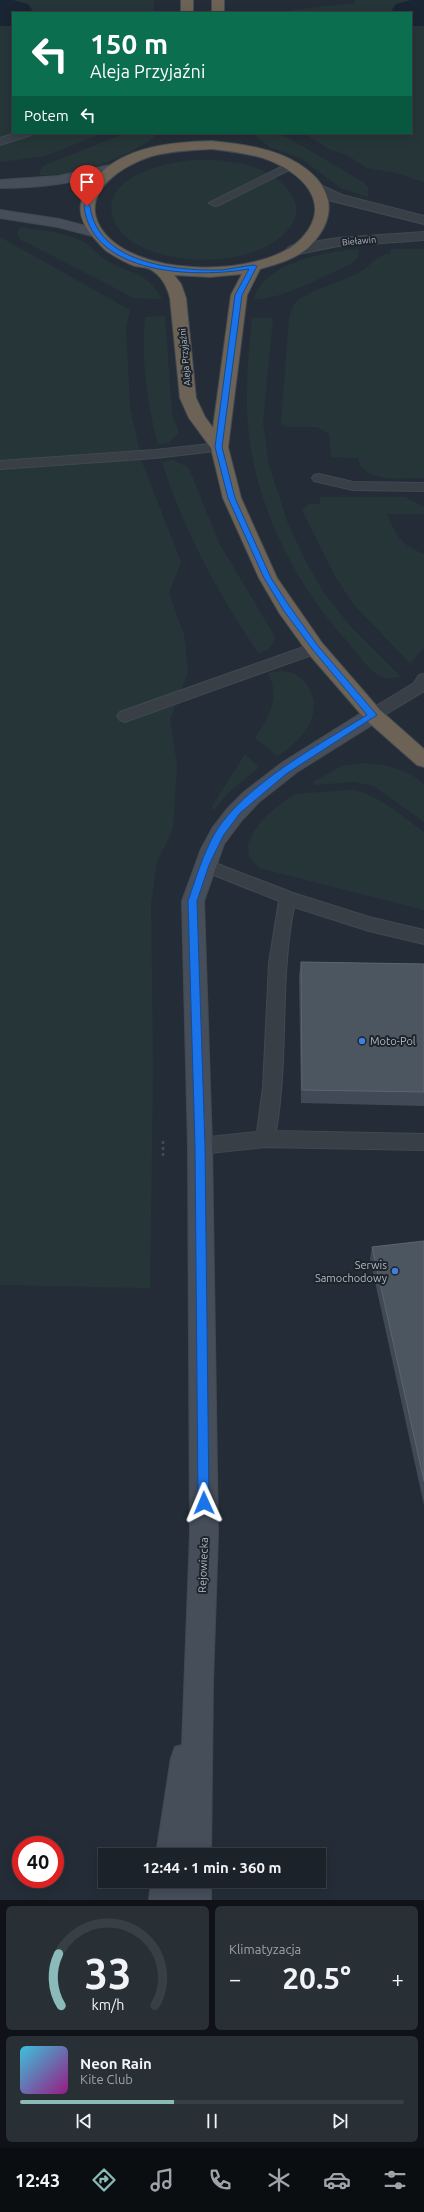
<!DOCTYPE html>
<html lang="pl">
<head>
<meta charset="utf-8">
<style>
  body { margin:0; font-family:Ubuntu,sans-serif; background:#282f35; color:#f1f3f6; height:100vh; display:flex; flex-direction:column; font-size:15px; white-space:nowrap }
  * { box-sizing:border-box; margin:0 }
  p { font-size:13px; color:#a0a4a8 }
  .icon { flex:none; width:22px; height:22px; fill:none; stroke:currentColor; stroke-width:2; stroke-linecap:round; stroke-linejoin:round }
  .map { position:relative; height:1900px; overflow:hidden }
  .panel { display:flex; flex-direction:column; gap:6px; padding:6px; background:#0f1317; flex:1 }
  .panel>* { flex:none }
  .banner { position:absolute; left:12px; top:12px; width:400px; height:122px; border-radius:0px; box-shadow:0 2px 10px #0003,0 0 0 1px #393f46; background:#0b6e4f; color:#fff; overflow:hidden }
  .speed { position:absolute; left:12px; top:1836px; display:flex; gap:8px; font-size:20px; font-weight:700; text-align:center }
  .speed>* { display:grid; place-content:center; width:52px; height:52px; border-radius:50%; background:#1b2229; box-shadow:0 2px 10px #0003,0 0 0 1px #393f46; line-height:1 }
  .speed .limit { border:6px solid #d22; background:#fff; color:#111 }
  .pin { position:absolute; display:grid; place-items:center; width:34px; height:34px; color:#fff; margin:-41px -17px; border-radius:50% 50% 50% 0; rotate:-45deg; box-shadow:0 0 4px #0007 }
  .pin .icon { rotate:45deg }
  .me { position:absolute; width:44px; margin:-22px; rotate:359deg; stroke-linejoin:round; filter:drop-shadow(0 0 3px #0008) }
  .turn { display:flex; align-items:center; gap:14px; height:84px; padding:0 12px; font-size:18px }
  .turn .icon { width:52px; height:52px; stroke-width:2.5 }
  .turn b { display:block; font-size:28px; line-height:34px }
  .then { display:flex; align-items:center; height:38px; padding:0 12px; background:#0003; gap:8px; font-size:15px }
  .big { font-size:30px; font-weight:700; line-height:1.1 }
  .panel .widget { flex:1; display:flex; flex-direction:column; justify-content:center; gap:6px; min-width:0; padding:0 14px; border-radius:6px; background:#282f35 }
  .panel .dial { align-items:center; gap:0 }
  .dial svg { height:104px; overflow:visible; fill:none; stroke:#393f46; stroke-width:7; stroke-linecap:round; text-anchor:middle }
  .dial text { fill:#f1f3f6; stroke:none }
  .song { display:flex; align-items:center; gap:12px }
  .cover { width:48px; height:48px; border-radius:6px; background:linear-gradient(135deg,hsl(190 70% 55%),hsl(310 70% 35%)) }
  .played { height:4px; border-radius:2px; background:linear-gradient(90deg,#8bbbb9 40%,#393f46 40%) }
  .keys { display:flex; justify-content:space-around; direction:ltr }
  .heat { display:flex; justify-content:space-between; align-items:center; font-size:22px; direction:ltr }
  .panel .tiles { flex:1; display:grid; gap:6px; grid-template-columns:1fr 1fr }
  .widget:last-child { grid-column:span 2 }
  .trip { position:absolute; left:98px; top:1848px; width:228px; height:40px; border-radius:0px; background:#1b2229; box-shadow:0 2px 10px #0003,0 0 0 1px #393f46; font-weight:700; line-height:40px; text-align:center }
  .tabs { display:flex; height:64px; justify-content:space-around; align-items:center; background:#0b0e10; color:#a0a4a8 }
  .tabs .icon { width:28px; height:28px }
  .tabs .active { color:#8bbbb9 }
  .tabs b { font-size:18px; color:#f1f3f6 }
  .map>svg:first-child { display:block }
  .green { fill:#263638 }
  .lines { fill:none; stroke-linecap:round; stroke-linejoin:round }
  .river { fill:#192533; fill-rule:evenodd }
  .lane-casing { stroke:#414850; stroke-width:2 }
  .street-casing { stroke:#414850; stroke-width:2 }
  .secondary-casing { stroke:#414850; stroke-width:2 }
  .highway-casing { stroke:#434a52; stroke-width:2 }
  .path { stroke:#3f4f50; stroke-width:2.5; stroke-dasharray:3 3; stroke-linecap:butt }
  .lane { fill:#383f47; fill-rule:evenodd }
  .street { fill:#383f47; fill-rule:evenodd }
  .secondary { fill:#464e5a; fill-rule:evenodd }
  .highway { fill:#6c6356; fill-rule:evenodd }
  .wall { fill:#404955 }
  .building { fill:#4c5661; stroke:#5c6570 }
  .route { fill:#1a73e8; stroke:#114b97 }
  .shop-dot { fill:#3f7fe0; stroke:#1d242c; stroke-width:1.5 }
  .labels { text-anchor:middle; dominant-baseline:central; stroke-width:4; stroke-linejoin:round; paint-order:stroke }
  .far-street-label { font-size:9px; fill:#b3bac3; stroke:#1d242c }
  .poi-label { font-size:11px; fill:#b3bac3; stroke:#1d242c; text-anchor:start }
  .street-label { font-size:11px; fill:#b3bac3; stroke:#1d242c }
</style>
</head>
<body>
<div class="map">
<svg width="424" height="1900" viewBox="0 0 424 1900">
  <rect width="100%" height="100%" fill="#242d37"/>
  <!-- green -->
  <g class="green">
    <path d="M0 0H154V13H13V133H104L45 156 0 162Z"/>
    <path d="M355 0H424V182L396 173 367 168 345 154 331 150 303 133H411V13H285L291 10 355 3Z"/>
    <path d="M126 133H158C146 148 92 169 73 173 62 175 50 175 39 175L42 167 48 164Z"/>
    <path d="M251 133H280L363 182 368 187V197L341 188 300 158 270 147Z"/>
    <path d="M191 160C225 159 274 163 292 196 298 205 297 216 292 224 264 268 172 268 133 242 123 235 114 226 112 214 105 176 165 163 191 160Z"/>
    <path d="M21 227C41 231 66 232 84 242 92 247 98 255 106 260 132 276 145 269 162 299L134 298 20 239 17 233Z"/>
    <path d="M0 237 130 310 126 328 130 407 142 462 181 562 169 593 184 635 188 672 170 719 177 765 173 829 157 862 151 903 153 1069 150 1288 0 1285Z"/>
    <path d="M359 249 358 257 351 264C323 276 282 300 254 299 264 262 326 252 359 249Z"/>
    <path d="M391 249H424V478C404 478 377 483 361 467L358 458 331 457 329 434 317 427H287L282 425 281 421 289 319C291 310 293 303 301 298 319 287 340 283 358 273 371 266 377 255 391 253Z"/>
    <path d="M165 316 172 414 179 433 168 443 158 445C147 403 141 360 145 317Z"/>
    <path d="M252 318H273L263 423 269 465 288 524 306 562 324 593 350 626 401 677C395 677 388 679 383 677 368 671 357 652 347 641 287 575 245 484 247 394 247 369 250 343 252 318Z"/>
    <path d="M173 460 187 467 190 471 219 543 275 637C273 647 267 650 259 654 218 594 184 531 162 462Z"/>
    <path d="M320 497H405L424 507V514H387C396 536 401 545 424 554V648L410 663 354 605 335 576 302 510 309 504H320Z"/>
    <path d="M281 671C293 672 300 675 307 685 326 714 302 740 278 756L255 738C269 715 281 700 268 673Z"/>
    <path d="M245 754 259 767 227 794 214 810 212 809V806Z"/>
    <path d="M361 763C385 764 405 768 424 784V822L374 786 354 782 316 785 313 782 342 766Z"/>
    <path d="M353 790C380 796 402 816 424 832V910L259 868 249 857 248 844 254 831 267 815 294 794Z"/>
  </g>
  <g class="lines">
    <!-- river -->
    <g class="river">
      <path d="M0 0H13L28 4 34 13H13V26H0Z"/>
      <path d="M411 0H424V26H411V13H390L396 4Z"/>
    </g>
    <defs>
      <g id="lane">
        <path d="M16 133H32L31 135 0 145V138Z"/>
        <path d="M291 162 296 165 295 167 219 205 215 206 209 203Z"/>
        <path d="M219 443 226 447 224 450 155 458 0 469V461L155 450Z"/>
        <path d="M319 474 353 482 424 483V491L353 490 314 481 312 478 314 475Z"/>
        <path d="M315 643 320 644 322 648 320 652 130 720 125 722 120 720 117 716 120 712Z"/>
        <path d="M424 674V691L378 719 373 720 368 719 365 715 368 711 414 683 419 675Z"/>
        <path d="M205 859 293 893 369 917 424 930V944L369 931 294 907C279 981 289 1057 276 1131L424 1134V1150L265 1147 200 1154 193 1152 191 1146 193 1140 200 1138 257 1132 263 1088 269 963 279 901 199 869 197 865 199 861Z"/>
      </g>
      <g id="street">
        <path d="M316 183 342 195 424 216V224L332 201 311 190 309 187 311 184Z"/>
        <path d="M424 232V240L338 246 294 255 289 253 286 250 289 247 294 245 338 238Z"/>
      </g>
      <g id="secondary">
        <path d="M115 164 122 168 120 171C80 182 41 188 0 188V180L58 176Z"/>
        <path d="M0 210 59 219 101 230 103 233 101 236 96 237 58 227 0 218Z"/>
        <path d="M373 708 380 710 383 715 380 720 297 772 259 802 242 820 224 844 204 901 212 1146 218 1534 213 1681 211 1855H156L171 1758 175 1747 182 1745 190 1534 188 1146 182 901 201 849 213 827 227 809 244 792 283 762 366 710Z"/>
        <path d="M151 1881H211V1900H149Z"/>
      </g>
      <g id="highway">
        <rect x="181" y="0" width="12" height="13"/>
        <rect x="212" y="0" width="12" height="13"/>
        <path d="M212 141C241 144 274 148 299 164 333 186 339 215 311 245 299 258 277 264 260 269L247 295 228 447 241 498 277 578 322 643 380 710 424 749V767L417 765 366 720 308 653 280 614 259 578 223 498 211 448 189 418 180 398 170 298C167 286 161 275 150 269 145 267 139 267 135 266 126 263 116 257 108 252 103 249 99 243 95 239 75 217 76 199 96 178 124 146 172 142 212 141ZM212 149C229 151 246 153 263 158 299 170 336 202 301 239 262 279 128 279 99 225 81 190 124 165 152 156 171 151 192 150 212 149ZM242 274 231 295 213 428 205 417 196 398 186 298 181 284 174 275 210 277Z"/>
      </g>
    </defs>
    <!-- lane casing -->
    <use href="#lane" class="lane-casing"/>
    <!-- street casing -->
    <use href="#street" class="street-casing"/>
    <!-- secondary casing -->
    <use href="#secondary" class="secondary-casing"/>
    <!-- highway casing -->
    <use href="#highway" class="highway-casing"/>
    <!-- path -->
    <path class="path" d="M163 1141V1156"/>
    <!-- lane -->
    <use href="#lane" class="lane"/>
    <!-- street -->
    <use href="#street" class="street"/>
    <!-- secondary -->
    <use href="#secondary" class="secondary"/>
    <!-- highway -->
    <use href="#highway" class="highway"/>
  </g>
  <!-- wall -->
  <g class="wall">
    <path d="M301 962 424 964V1106L301 1103 299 976Z"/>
    <path d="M424 1241V1505L370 1259 372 1247Z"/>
  </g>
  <!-- building -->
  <g class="building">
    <path d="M301 962 424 964V1092L302 1090Z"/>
    <path d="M424 1241V1481L372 1247Z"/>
  </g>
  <!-- route -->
  <path class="route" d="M87 204 90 206C97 263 174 271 221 270 232 269 243 266 254 265L257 266 242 295 222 447 235 498 271 578 290 607 318 646 377 715 286 774 240 813 223 836 209 865 197 901 205 1146 209 1503 208 1507 204 1509 200 1507 198 1503 195 1146 188 901C196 878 203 854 215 833 244 785 320 744 367 715L313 650 284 611 264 578 228 498 215 447 235 295 249 269C197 278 92 276 84 206Z"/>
  <!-- markers -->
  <g class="shop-dot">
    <circle cx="362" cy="1041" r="4"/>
    <circle cx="395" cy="1271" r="4"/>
  </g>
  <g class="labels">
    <!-- far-street labels -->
    <g class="far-street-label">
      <text transform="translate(359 241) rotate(-5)">Bieławin</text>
      <text transform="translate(185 357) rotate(-95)">Aleja Przyjaźni</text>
    </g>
    <!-- poi labels -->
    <g class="poi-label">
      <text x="370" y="1041">Moto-Pol</text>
      <text x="387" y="1265" text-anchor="end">Serwis<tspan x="387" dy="13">Samochodowy</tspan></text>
    </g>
    <!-- street labels -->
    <g class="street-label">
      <text transform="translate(203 1565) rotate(-88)">Rejowiecka</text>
    </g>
  </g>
</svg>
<div class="speed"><div class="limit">40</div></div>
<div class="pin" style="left:87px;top:206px;background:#d93025"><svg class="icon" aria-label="arrive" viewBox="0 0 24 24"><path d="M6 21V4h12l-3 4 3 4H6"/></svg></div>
<svg class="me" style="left:204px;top:1503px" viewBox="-20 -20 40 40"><path d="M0-17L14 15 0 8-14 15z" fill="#1a73e8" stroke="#fff" stroke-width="4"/></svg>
<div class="trip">12:44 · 1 min · 360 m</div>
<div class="banner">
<div class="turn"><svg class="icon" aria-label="left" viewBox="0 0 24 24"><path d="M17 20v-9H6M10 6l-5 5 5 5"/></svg><div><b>150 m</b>Aleja Przyjaźni</div></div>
<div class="then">Potem<svg class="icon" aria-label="left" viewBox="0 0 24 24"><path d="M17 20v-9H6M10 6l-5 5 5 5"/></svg></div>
</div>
</div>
<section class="panel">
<div class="tiles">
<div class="widget dial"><svg viewBox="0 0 100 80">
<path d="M14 69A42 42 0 1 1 86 69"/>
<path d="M14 69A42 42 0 0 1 12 29" stroke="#8bbbb9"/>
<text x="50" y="56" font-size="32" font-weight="700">33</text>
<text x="50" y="72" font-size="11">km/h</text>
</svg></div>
<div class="widget"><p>Klimatyzacja</p>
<div class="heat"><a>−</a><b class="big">20.5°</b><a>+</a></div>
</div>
<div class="widget">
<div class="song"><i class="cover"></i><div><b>Neon Rain</b><p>Kite Club</p></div></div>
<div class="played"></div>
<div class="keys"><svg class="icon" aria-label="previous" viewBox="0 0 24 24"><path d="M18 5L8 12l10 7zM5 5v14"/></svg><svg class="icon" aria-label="pause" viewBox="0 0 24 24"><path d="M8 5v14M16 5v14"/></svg><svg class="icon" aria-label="next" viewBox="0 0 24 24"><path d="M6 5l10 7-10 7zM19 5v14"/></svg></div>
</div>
</div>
</section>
<nav class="tabs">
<b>12:43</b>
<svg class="icon active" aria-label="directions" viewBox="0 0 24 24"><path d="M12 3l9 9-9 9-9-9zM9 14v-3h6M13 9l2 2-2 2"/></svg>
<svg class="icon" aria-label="music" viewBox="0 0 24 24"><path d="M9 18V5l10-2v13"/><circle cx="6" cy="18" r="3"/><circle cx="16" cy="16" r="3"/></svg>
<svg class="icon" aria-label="phone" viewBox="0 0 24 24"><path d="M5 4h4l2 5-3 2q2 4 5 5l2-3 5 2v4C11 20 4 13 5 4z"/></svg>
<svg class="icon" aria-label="climate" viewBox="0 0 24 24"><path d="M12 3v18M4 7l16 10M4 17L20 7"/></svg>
<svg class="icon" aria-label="car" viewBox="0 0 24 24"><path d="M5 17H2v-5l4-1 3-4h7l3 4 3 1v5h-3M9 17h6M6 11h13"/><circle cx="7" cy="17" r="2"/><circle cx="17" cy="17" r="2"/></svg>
<svg class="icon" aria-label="filters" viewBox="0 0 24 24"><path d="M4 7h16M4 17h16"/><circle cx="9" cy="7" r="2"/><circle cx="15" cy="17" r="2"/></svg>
</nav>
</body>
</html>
